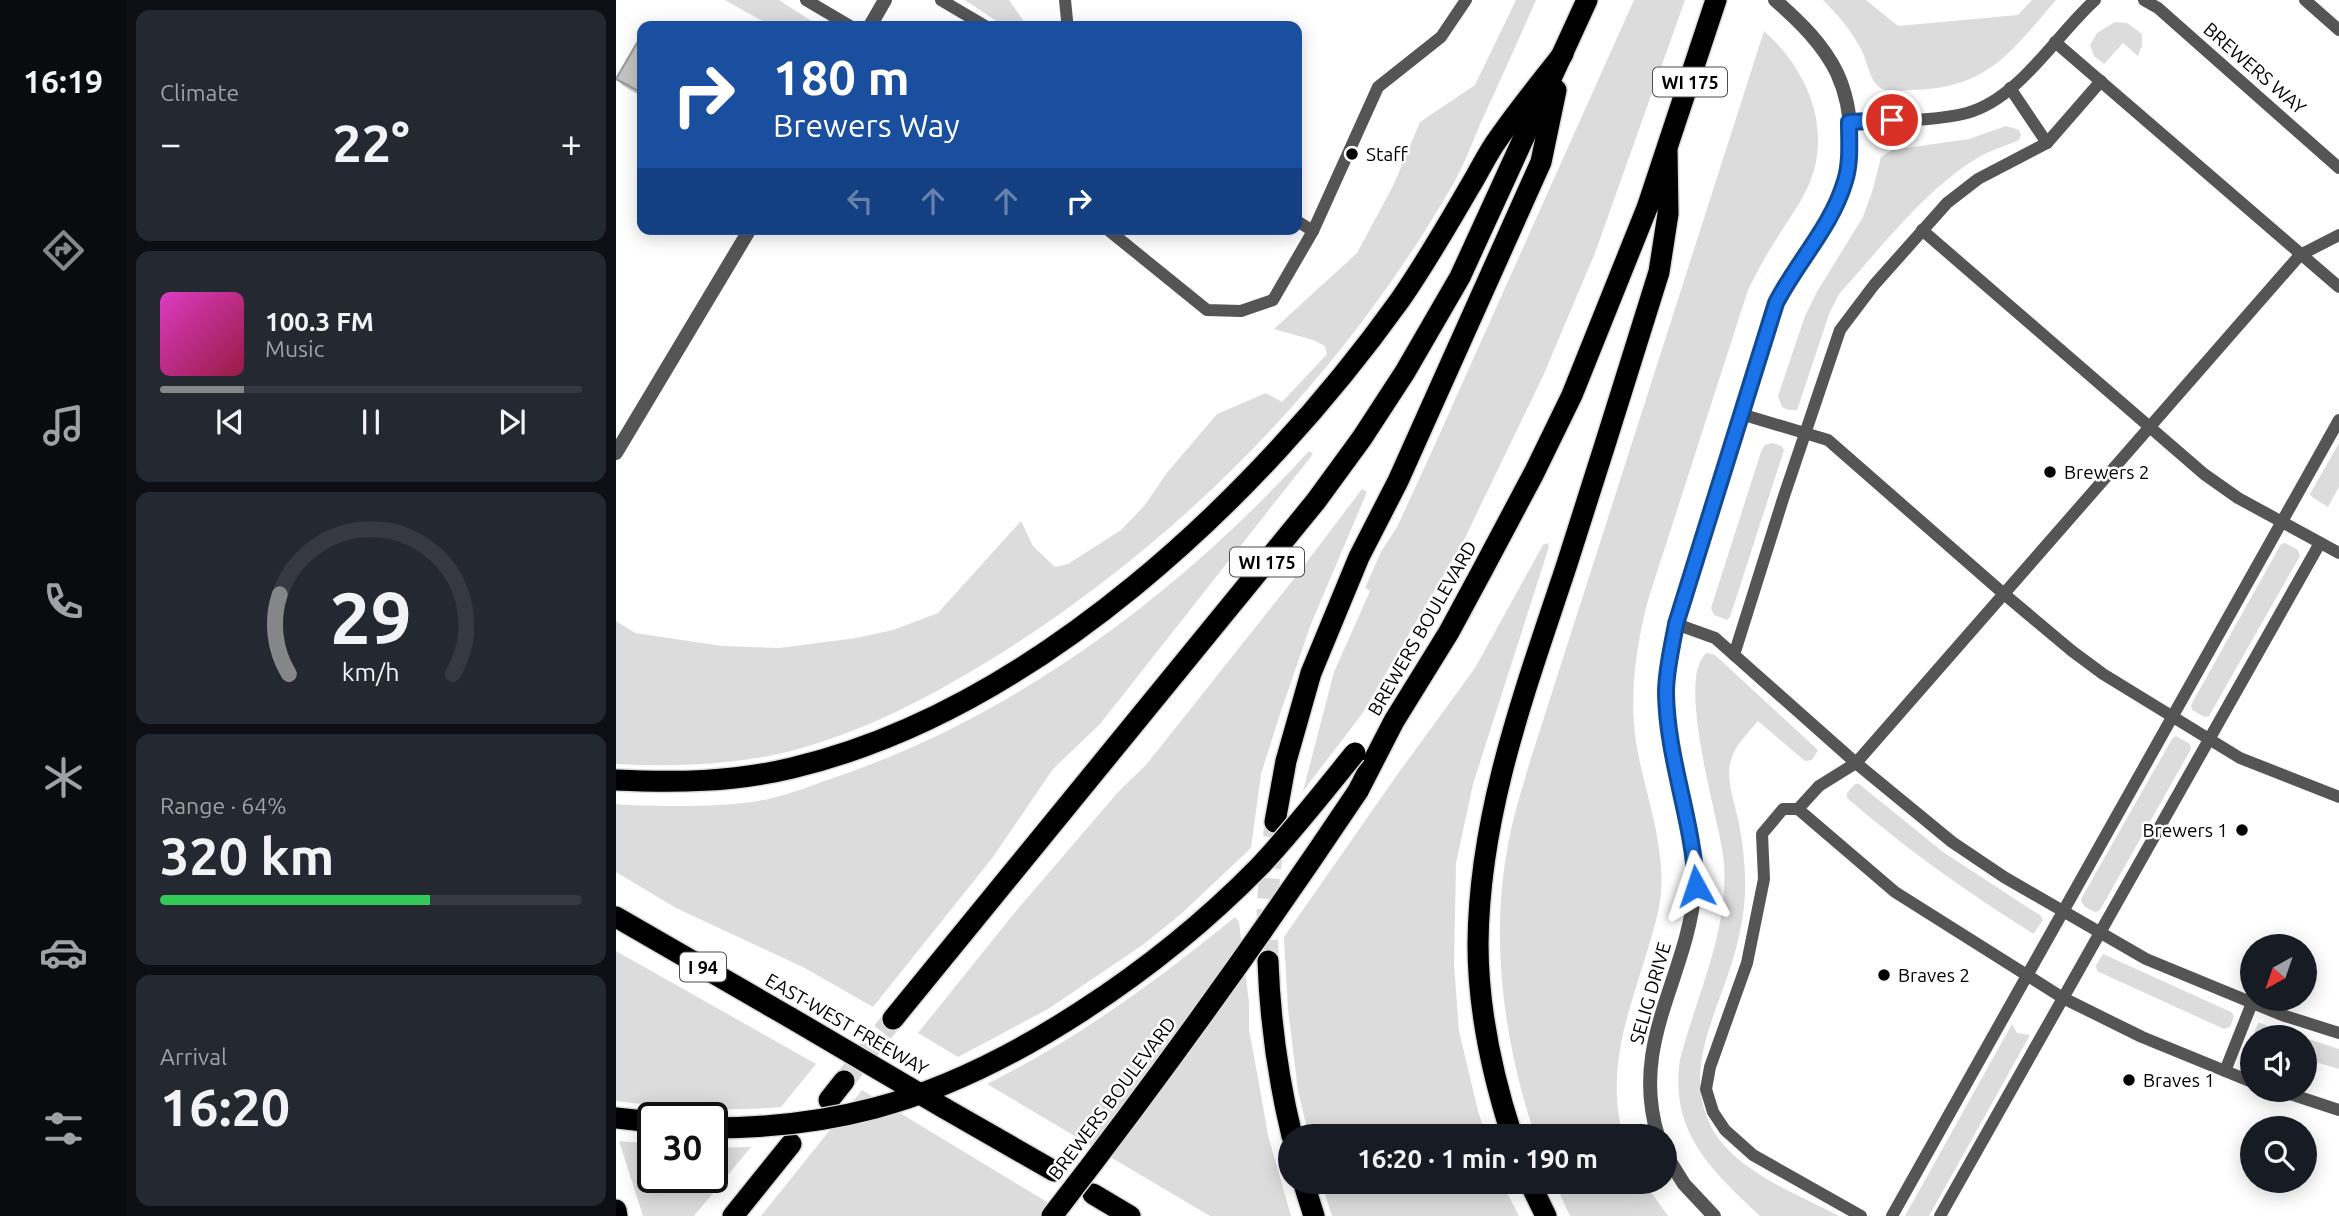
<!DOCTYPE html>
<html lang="en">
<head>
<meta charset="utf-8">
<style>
  body { margin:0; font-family:Ubuntu,sans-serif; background:#242831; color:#f1f3f6; height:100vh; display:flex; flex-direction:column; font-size:26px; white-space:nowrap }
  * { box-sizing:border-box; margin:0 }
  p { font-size:23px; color:#9ea1a6 }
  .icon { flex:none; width:38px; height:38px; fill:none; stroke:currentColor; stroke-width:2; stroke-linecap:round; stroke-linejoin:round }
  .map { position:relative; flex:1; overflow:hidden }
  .details { display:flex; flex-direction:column; gap:10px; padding:10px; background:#0d0f14; width:490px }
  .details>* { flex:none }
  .top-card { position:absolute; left:21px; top:21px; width:665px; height:214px; border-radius:14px; box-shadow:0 4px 18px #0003; background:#1a4fa0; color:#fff; overflow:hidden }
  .needle { width:46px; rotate:220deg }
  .tools { position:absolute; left:1624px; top:934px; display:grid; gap:14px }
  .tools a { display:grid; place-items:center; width:77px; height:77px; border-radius:50%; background:#171b24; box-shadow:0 4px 18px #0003; font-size:35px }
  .speed { position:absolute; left:21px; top:1102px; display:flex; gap:14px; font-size:35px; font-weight:700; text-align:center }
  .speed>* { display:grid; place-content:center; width:91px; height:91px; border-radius:50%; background:#171b24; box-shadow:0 4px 18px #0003; line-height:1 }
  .speed .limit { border:4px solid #111; border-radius:10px; background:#fff; color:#111 }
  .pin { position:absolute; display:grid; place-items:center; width:60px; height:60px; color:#fff; margin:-30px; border:4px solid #fff; border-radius:50%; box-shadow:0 2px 7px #0007 }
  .me { position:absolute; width:77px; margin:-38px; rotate:355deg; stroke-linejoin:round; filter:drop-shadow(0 0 5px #0008) }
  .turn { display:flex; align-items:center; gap:24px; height:147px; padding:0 21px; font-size:32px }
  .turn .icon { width:91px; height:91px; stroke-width:2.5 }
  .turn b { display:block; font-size:49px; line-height:60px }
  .lanes { display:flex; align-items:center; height:66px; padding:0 21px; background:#0003; justify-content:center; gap:35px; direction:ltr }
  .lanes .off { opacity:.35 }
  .big { font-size:52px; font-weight:600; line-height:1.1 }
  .details .tile { flex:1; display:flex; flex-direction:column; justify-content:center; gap:10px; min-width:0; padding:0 24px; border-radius:14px; background:#242831 }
  .details .dial { align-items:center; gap:0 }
  .dial svg { height:182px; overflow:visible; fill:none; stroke:#363941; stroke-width:7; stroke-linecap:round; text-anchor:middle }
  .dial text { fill:#f1f3f6; stroke:none }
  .song { display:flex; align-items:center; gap:21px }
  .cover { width:84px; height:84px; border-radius:10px; background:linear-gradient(135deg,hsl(310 70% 55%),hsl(340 70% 35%)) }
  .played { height:7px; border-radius:4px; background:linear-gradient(90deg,#858687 20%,#363941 20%) }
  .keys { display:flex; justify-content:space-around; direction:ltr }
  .heat { display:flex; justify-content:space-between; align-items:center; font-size:38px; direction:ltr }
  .charge { height:10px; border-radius:5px; background:linear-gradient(90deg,#34c759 64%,#363941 0) }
  .trip { position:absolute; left:662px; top:1124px; width:399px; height:70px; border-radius:35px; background:#171b24; box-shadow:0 4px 18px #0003; font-weight:600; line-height:70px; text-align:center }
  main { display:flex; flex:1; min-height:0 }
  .dock { display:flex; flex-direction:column; width:126px; justify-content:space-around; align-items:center; background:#090b0e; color:#9ea1a6 }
  .dock .icon { width:49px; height:49px }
  .dock .selected { color:#858687 }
  .dock b { font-size:32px; color:#f1f3f6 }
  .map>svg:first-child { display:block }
  .green { fill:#dcdcdc }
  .shadow { fill:#0003 }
  .building { fill:#c4c4c4; stroke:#999; stroke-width:2 }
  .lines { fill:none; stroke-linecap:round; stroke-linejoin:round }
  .motorway-tunnel { stroke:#d9d9d9; stroke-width:21; stroke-dasharray:21 10; stroke-linecap:butt }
  .motorway-casing { stroke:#dbdbdb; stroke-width:24 }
  .service { stroke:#555; stroke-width:12 }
  .minor { stroke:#555; stroke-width:14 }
  .motorway { stroke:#000; stroke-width:21 }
  .motorway-bridge-casing { stroke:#dbdbdb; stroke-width:24; stroke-linecap:butt }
  .motorway-bridge { stroke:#000; stroke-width:21 }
  .route-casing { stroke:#114b97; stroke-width:18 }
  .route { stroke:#1a73e8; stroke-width:12 }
  .poi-dot { fill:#000; stroke:#fff; stroke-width:2.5 }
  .labels { text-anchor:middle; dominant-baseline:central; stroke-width:5; stroke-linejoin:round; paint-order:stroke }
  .shield { fill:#fff; stroke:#4c4c4c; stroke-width:2 }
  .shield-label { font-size:18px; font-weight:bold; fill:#000 }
  .street-label { font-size:19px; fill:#000; stroke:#fff }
  .poi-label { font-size:19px; fill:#000; stroke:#fff; text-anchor:start }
</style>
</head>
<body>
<main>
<nav class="dock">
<b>16:19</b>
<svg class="icon selected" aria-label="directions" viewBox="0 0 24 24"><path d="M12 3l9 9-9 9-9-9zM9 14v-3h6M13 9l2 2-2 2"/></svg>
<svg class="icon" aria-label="music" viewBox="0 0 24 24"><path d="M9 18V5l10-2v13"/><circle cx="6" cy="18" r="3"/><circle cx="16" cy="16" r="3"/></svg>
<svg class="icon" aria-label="phone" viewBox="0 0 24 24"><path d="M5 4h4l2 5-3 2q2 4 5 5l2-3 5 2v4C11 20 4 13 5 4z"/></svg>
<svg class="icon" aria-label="climate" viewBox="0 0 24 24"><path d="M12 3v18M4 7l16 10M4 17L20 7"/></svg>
<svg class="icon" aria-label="car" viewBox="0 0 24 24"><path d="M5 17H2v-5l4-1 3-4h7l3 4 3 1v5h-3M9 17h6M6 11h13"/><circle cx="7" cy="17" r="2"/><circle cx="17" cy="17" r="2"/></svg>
<svg class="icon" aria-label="filters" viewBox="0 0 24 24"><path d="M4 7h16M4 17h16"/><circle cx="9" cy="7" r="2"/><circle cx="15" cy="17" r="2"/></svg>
</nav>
<section class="details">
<div class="tile"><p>Climate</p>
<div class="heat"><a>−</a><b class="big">22°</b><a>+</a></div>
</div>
<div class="tile">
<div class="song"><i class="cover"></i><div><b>100.3 FM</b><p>Music</p></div></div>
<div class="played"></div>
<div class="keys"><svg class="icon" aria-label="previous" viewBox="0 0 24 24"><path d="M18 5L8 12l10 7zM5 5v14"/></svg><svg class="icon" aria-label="pause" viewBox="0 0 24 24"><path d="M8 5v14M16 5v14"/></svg><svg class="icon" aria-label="next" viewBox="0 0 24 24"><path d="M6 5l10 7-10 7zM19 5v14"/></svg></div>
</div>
<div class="tile dial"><svg viewBox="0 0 100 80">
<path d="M14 69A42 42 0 1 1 86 69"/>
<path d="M14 69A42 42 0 0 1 10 34" stroke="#858687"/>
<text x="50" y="56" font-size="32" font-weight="700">29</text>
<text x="50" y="72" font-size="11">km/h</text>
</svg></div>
<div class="tile"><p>Range · 64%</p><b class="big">320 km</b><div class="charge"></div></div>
<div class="tile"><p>Arrival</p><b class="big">16:20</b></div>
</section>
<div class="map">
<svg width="1723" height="1216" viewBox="0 0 1723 1216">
  <rect width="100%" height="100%" fill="#fff"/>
  <!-- green -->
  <g class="green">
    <path d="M109 0H163L203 26H155Z"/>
    <path d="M349 0H393L411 26H388Z"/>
    <path d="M900 0H920C902 41 884 81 865 122 856 143 848 166 836 186 726 377 566 540 379 657 314 697 246 733 171 752 116 765 57 767 0 764V621L19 633 106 646 163 648 240 638 277 630 322 613 405 521 417 546 439 567 452 564 505 530 529 505 550 474 601 414 650 393 666 402 711 354 709 346 697 340 658 329 741 253 777 186 804 122 859 85Z"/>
    <path d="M1018 0H1069L979 253 927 376 846 544 746 714 687 791 718 672 754 591 749 588 765 552 781 527 816 451Z"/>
    <path d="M1207 0H1250L1282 26 1402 15 1416 0H1440C1395 52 1372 88 1297 90 1285 90 1269 94 1261 85 1253 77 1251 61 1246 51 1236 31 1222 15 1207 0Z"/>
    <path d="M1499 22 1511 23 1526 34V45L1522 56 1507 43 1488 64 1478 56 1474 45 1481 33Z"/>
    <path d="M1148 31C1190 68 1216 126 1194 182 1186 202 1172 220 1161 238 1150 255 1141 272 1132 290L1032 600C1020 647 1013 693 1020 742 1028 791 1049 842 1045 893 1043 914 1036 935 1030 955 1011 1017 990 1070 1007 1136H919C889 1046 874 945 891 851 896 819 906 789 915 758Z"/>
    <path d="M1390 126 1403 130 1405 135 1403 140C1389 146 1375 150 1363 157 1310 188 1264 249 1223 294L1213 314 1181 410H1173L1166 407 1162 396 1189 316 1202 290 1247 217 1257 189 1265 157 1276 150 1353 139Z"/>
    <path d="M1156 443 1165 446 1168 450 1114 617 1111 620 1098 615 1095 608 1146 449 1149 445Z"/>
    <path d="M1723 443V487L1712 507 1696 497 1694 494Z"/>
    <path d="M693 451 697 454 484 724 437 769 377 857 257 1007 187 967 60 908 0 872V804C16 806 32 805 48 806 80 806 116 806 148 800 173 795 199 784 223 776 405 713 564 592 693 451Z"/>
    <path d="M746 489 751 492 695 624 663 717 645 774 635 848 565 914 528 944 432 1009 342 1057 302 1033 400 911 503 791 530 765 677 580Z"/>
    <path d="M931 543 933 546 931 553 857 784 840 863 838 964 843 1031 862 1111 870 1136H693L682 1091 672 1009 668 937 781 775 859 668 927 545Z"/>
    <path d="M1669 543 1682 550 1684 556 1593 716 1589 717 1576 710 1575 705 1665 544Z"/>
    <path d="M1091 653 1099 655 1202 750 1196 760 1189 761 1142 721C1132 733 1119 745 1115 760 1109 779 1119 804 1123 823 1128 851 1131 879 1128 907 1126 925 1122 942 1117 959 1102 1011 1068 1067 1093 1122 1113 1169 1180 1193 1223 1216H1144C1096 1171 1053 1132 1064 1060 1081 993 1116 925 1107 854 1102 817 1059 675 1091 653Z"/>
    <path d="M1560 736 1574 744 1575 749 1484 910 1480 912C1474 910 1465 906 1465 899L1556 739Z"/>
    <path d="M1239 784H1243L1327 852 1425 916 1427 920 1418 933H1416C1351 892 1289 848 1231 798V793Z"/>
    <path d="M619 917 623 922 633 1003V1029L643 1084 652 1135 675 1216H594L371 1084C461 1039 541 981 619 917Z"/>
    <path d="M0 951 200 1064 165 1107C109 1112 55 1108 0 1101Z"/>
    <path d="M1487 954 1615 1012 1618 1016 1614 1027 1608 1029 1481 971 1480 965Z"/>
    <path d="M1642 1023H1644L1687 1038 1636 1039Z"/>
    <path d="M1396 1024 1401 1033 1414 1035 1313 1216H1289Z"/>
    <path d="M1689 1038 1723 1049V1069L1689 1059Z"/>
    <path d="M246 1090 454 1216H145Z"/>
    <path d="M3 1141 37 1144V1178H96V1148L135 1147 78 1216H27Z"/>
    <path d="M705 1181H885L903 1216H716Z"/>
    <path d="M938 1181H1027L1052 1216H954Z"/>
  </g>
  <!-- shadow -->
  <path class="shadow" d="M21 45 26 48V97L6 85 2 79Z"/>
  <!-- building -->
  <path class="building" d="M21 43 26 46V93L0 79Z"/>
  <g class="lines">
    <!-- motorway-tunnel -->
    <g class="motorway-tunnel">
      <path d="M652 961 651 905 659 822"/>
      <path d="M228 1081 277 1019"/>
    </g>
    <defs>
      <g id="motorway">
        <path d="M0 780C59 783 118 782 176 768 417 711 643 497 784 300 809 264 831 226 853 188 863 172 871 154 882 139 902 110 925 82 947 54"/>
        <path d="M742 791 778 721 833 632 867 569 918 473 956 395 1031 208 1100 0"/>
        <path d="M659 822 670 761 695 673 743 557 782 481 925 162 940 90"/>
        <path d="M0 917 175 1018"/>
        <path d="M652 961C654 1020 662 1078 676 1136"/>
        <path d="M277 1019 700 501 746 438 789 372 844 277 971 0"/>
        <path d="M213 1100 228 1081"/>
        <path d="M328 1108 438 1171"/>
        <path d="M0 1118 37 1122"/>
        <path d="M896 1136C876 1074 862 1009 862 944 863 812 910 688 951 564 982 467 1013 369 1043 272L1052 214 1051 151"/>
        <path d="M687 1181 698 1216"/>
        <path d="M913 1181 930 1216"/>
        <path d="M477 1194 514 1216"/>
        <path d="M0 1210 1 1216"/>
        <path d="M117 1216 175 1144"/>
      </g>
    </defs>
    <!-- motorway casing -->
    <use href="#motorway" class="motorway-casing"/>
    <!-- service -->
    <g class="service">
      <path d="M190 0 234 26"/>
      <path d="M325 0 369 26"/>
      <path d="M449 0 451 20 450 26"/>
      <path d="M1528 0 1542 8 1723 168"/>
      <path d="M1689 0 1723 30"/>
      <path d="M1439 42 1723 287"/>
      <path d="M1394 88 1431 143"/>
      <path d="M1233 122C1270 120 1316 122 1351 113 1403 99 1440 35 1479 0"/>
      <path d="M681 221 697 231"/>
      <path d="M491 229 591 310 625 311 657 300 697 231 762 87 825 37 850 0"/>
      <path d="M1306 230 1588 474 1622 498 1723 553"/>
      <path d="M1125 414 1212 440 1388 594 1456 651 1487 674 1624 758 1723 797"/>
      <path d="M1060 624 1099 638 1240 763 1336 842 1388 877 1530 959 1666 1015 1723 1033"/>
      <path d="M1118 655 1167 499 1224 330 1258 285 1331 203 1362 179 1431 143 1485 81"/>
      <path d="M1182 809 1279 892 1447 998 1526 1037 1636 1082"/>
      <path d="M1609 1071 1636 1003"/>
      <path d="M1662 1090 1723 1110"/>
      <path d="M1245 1216 1137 1155 1109 1130 1097 1112 1090 1089 1094 1067 1131 963 1148 879 1146 834 1167 809H1182L1203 786 1240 763 1684 255 1723 235"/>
      <path d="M1276 1216 1723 420"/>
      <path d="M1324 1216 1704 543"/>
    </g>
    <!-- minor -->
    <g class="minor">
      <path d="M254 26 269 0"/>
      <path d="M0 453 134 229"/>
      <path d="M1042 1136C1013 1042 1072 977 1079 887 1083 845 1063 792 1056 750 1048 705 1051 669 1060 624L1152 324C1158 308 1165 291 1174 276 1187 256 1202 238 1213 218 1237 175 1242 119 1221 73 1207 44 1183 21 1159 0"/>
      <path d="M1048 1152 1068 1184 1098 1216"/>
    </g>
    <!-- motorway -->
    <use href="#motorway" class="motorway"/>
    <defs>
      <g id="motorway-bridge">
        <path d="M175 1018 328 1108"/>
        <path d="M96 1128C151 1128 206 1122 259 1108 395 1072 546 966 643 867 677 831 708 791 739 753"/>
        <path d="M436 1216C543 1078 645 936 742 791"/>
      </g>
    </defs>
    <!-- motorway-bridge casing -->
    <use href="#motorway-bridge" class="motorway-bridge-casing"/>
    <!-- motorway-bridge -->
    <use href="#motorway-bridge" class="motorway-bridge"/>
  </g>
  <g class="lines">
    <defs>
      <path id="route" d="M1080 886C1077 820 1051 759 1050 693 1050 670 1056 647 1060 624L1160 303C1181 262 1216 226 1229 181 1235 162 1233 141 1233 122L1276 120"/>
    </defs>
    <!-- route casing -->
    <use href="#route" class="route-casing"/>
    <!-- route -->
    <use href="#route" class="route"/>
  </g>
  <!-- markers -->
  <g class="poi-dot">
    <circle cx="736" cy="154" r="7"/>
    <circle cx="1434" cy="472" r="7"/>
    <circle cx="1626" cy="830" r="7"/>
    <circle cx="1268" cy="975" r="7"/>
    <circle cx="1513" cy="1080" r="7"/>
  </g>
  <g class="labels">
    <!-- shield labels -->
    <g class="shield">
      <rect x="1037" y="67.5" width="74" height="29" rx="5"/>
      <rect x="614" y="547.5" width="74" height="29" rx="5"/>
      <rect x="64" y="952.5" width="46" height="29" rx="5"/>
    </g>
    <g class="shield-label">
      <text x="1074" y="82">WI 175</text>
      <text x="651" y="562">WI 175</text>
      <text x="87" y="967">I 94</text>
    </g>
    <!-- street labels -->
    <g class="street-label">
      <text transform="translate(1639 68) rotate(41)">BREWERS WAY</text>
      <text transform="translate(806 628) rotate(-60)">BREWERS BOULEVARD</text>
      <text transform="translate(1034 993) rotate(-74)">SELIG DRIVE</text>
      <text transform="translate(231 1024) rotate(30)">EAST-WEST FREEWAY</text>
      <text transform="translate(496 1098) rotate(-53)">BREWERS BOULEVARD</text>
    </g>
    <!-- poi labels -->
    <g class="poi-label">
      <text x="750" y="154">Staff</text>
      <text x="1448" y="472">Brewers 2</text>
      <text x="1612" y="830" text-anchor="end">Brewers 1</text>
      <text x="1282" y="975">Braves 2</text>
      <text x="1527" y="1080">Braves 1</text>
    </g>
  </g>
</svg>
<div class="tools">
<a><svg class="needle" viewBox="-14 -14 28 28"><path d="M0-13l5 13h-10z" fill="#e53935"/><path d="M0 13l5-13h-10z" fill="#9ea1a6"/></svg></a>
<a><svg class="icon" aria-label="sound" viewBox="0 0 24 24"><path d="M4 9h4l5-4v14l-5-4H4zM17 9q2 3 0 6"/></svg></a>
<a><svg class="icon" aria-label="search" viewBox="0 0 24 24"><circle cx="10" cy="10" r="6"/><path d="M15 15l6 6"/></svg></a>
</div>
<div class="speed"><div class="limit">30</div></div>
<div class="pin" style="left:1276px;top:120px;background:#d93025"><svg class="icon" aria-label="arrive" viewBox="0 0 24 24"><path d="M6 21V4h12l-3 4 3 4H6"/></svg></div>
<svg class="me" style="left:1080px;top:886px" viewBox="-20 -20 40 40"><path d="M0-17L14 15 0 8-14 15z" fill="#1a73e8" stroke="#fff" stroke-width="4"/></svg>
<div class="trip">16:20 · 1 min · 190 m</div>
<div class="top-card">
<div class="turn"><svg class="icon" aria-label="right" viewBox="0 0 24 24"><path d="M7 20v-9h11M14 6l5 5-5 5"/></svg><div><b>180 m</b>Brewers Way</div></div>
<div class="lanes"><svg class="icon off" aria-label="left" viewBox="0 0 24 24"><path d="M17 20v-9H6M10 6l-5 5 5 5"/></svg><svg class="icon off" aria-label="ahead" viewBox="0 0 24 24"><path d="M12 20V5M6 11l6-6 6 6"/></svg><svg class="icon off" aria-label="ahead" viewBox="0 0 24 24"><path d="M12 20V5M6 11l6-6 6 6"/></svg><svg class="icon" aria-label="right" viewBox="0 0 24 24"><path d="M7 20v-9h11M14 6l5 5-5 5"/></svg></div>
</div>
</div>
</main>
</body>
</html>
